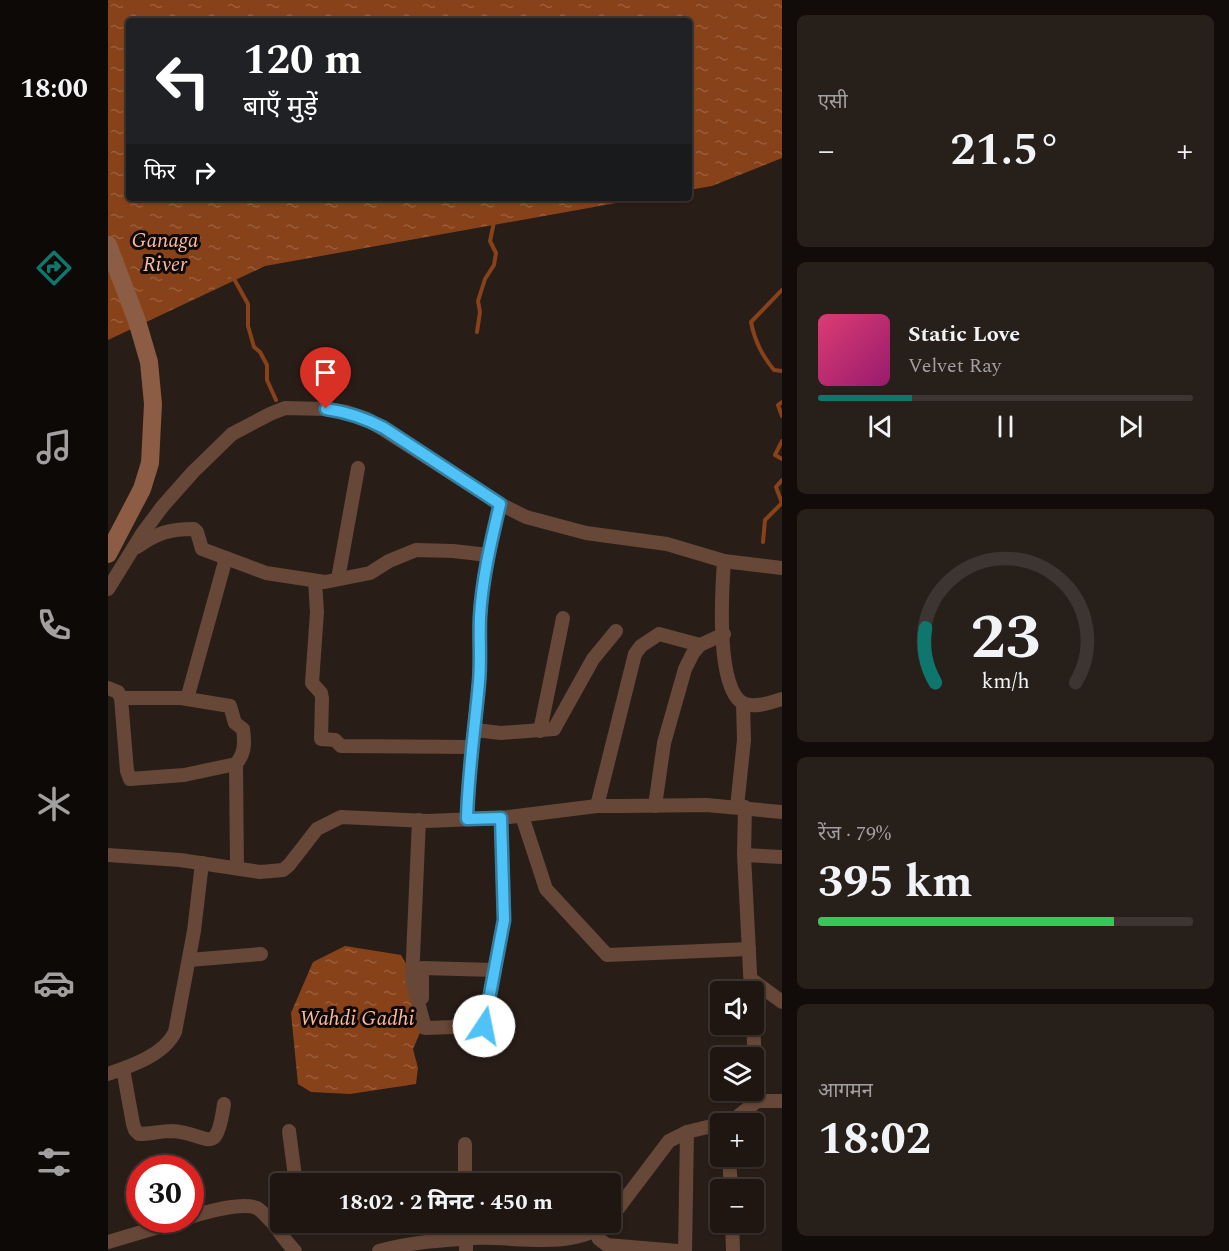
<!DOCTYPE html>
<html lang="hi">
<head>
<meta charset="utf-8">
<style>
  body { margin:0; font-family:Spectral,"Noto Sans Devanagari",serif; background:#271f1a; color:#f1f3f6; height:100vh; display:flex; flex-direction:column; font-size:22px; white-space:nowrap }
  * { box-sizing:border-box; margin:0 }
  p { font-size:20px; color:#a19f9f }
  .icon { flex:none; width:33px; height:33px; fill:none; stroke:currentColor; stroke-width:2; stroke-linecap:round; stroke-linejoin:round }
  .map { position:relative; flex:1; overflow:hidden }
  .drawer { display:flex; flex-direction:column; gap:15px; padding:15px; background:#110c09; width:447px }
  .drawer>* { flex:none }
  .guide { position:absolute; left:18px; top:18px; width:566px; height:183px; border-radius:6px; box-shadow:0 2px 4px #0004,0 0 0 2px #3c3531; background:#202124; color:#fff; overflow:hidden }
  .fabs { position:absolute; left:602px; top:981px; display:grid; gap:12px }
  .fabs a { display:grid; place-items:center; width:54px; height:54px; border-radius:6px; background:#1f1611; box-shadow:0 2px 4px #0004,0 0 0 2px #3c3531; font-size:30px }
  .speed { position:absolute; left:18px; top:1155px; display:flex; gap:12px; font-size:30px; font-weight:700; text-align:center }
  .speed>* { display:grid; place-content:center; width:78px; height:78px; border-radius:50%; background:#1f1611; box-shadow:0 2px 4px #0004,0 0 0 2px #3c3531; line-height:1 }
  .speed .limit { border:9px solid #d22; background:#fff; color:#111 }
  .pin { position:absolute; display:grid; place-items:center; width:51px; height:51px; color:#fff; margin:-62px -26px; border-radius:50% 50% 50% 0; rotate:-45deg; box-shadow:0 0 6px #0007 }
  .pin .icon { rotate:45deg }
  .me { position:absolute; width:66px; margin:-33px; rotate:11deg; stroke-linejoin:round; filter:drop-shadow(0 0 4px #0008) }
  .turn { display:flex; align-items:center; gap:21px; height:126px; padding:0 18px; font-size:27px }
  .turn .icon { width:78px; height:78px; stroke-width:2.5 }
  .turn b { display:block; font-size:42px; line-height:51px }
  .then { display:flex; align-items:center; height:57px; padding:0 18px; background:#0003; gap:12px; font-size:22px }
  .big { font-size:45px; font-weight:700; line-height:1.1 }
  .drawer .card { flex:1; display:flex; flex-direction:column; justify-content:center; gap:9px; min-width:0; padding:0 21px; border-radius:9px; background:#271f1a }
  .drawer .dial { align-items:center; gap:0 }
  .dial svg { height:156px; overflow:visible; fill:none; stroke:#3c3531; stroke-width:7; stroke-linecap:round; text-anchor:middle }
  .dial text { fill:#f1f3f6; stroke:none }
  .song { display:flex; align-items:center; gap:18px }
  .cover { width:72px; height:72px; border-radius:9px; background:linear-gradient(135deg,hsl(340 70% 55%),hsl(320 70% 35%)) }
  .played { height:6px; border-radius:3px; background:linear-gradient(90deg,#0f766e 25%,#3c3531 25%) }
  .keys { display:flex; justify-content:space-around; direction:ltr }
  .heat { display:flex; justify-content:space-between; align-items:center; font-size:33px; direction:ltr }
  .charge { height:9px; border-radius:4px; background:linear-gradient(90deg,#34c759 79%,#3c3531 0) }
  .trip { position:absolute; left:162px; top:1173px; width:351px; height:60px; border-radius:6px; background:#1f1611; box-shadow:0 2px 4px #0004,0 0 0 2px #3c3531; font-weight:700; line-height:60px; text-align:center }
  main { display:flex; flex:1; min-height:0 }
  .tab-bar { display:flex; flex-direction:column; width:108px; justify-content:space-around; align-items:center; background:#0c0907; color:#a19f9f }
  .tab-bar .icon { width:42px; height:42px }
  .tab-bar .current { color:#0f766e }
  .tab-bar b { font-size:27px; color:#f1f3f6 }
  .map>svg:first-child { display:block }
  .water { fill:url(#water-ripples) }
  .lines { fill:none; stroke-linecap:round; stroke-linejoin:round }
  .stream { stroke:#88421a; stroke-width:4 }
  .street { stroke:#664738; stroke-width:14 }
  .secondary { stroke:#8d5c44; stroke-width:18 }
  .route-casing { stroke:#337fa1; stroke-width:15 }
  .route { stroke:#4fc3f7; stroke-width:10 }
  .labels { text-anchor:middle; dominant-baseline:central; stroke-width:6; stroke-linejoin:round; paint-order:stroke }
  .water-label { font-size:21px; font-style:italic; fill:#f9ba9c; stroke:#0e0806 }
</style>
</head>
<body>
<main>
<nav class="tab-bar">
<b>18:00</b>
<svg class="icon current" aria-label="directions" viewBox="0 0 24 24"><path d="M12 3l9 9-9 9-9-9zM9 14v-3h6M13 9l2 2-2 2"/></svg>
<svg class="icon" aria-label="music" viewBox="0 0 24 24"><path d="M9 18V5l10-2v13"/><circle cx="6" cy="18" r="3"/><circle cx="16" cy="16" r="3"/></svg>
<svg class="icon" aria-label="phone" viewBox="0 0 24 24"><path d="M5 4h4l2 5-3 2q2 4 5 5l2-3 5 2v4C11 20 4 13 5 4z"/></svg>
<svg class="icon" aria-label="climate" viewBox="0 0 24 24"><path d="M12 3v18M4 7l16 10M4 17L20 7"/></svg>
<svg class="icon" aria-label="car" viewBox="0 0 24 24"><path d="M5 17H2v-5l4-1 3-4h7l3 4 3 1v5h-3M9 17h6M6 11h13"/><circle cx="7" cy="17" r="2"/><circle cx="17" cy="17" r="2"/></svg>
<svg class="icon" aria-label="filters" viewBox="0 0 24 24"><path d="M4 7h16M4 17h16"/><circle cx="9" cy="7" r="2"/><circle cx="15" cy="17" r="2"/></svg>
</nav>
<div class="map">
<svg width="674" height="1251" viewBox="0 0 674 1251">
  <defs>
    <pattern id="water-ripples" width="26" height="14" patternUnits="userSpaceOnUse" patternTransform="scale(1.5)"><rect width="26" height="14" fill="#88421a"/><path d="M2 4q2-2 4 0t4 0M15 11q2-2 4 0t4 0" fill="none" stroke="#995d3b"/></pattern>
  </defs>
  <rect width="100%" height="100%" fill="#291d17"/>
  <!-- water -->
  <g class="water">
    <path d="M0 0H674V158L604 186 581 190 580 21H21V198H536L157 266 0 340Z"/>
    <path d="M237 946 293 955 311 987 315 1026 305 1049 310 1068 308 1084 242 1094 203 1092 190 1084 183 1013 205 962Z"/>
  </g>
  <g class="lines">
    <!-- stream -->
    <g class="stream">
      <path d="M125 277 140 304V326L146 347 152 352 159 365V380L168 400"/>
      <path d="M674 290 643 322C647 342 654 355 666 370L674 371"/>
      <path d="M369 332 372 312 370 301 377 279 386 265 388 253 382 241 386 222"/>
      <path d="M674 402 670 405 674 416"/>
      <path d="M674 441 667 455 674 459"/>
      <path d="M655 542 657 520 674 503 668 487 674 480"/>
    </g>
    <!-- street -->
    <g class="street">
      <path d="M29 547C49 533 61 529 86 529L89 532 94 549 158 573 217 582 262 573 281 561 308 550 345 551 380 555"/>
      <path d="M616 561C614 589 607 693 637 704 649 708 663 702 674 699"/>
      <path d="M230 579 250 468"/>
      <path d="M207 581 209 612 204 683 213 693 214 698 213 739 227 740 233 746 363 747"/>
      <path d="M0 589 34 534 54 507 85 472 124 434 162 414 177 408 218 409 238 412 259 419 392 504 418 517 478 533 559 544 616 561 674 568"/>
      <path d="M0 688 10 692 13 698 19 771 22 779 76 775 128 764C137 753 137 743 135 729L127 723 122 706 73 698H13"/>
      <path d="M79 699 118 558"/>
      <path d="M367 730 393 733 446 729 485 659 508 631"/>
      <path d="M432 731 455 618"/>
      <path d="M128 764 129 868"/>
      <path d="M489 806 527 654 533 646 551 634 592 645"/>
      <path d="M547 806 556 743 577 669 585 653 592 645 616 634"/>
      <path d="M629 807 636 740 635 704"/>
      <path d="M637 807 636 855 643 992"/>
      <path d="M414 816 438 889 499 955 641 949"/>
      <path d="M359 819C360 772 367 728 371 682 373 660 371 639 372 617 374 579 383 541 392 504"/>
      <path d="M311 820 304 980 317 1028 376 1026 396 920 393 818"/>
      <path d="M0 855 72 860 152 872 175 870 181 865 209 829 233 817 319 821 393 818 489 806H514L598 805 674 812"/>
      <path d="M636 855 674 857"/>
      <path d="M81 960 153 954"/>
      <path d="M643 979 674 1002"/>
      <path d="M314 998V968L387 970"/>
      <path d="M645 1023 649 1101"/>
      <path d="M15 1069 25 1124 27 1130 31 1134C42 1134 53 1131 64 1131 100 1133 108 1160 116 1104"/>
      <path d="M0 1074C23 1066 56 1055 67 1032L86 931 94 863"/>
      <path d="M616 1124 623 1122 649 1101H674"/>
      <path d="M181 1131 188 1184"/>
      <path d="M357 1144V1184"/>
      <path d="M621 1156 623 1190"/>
      <path d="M82 1217C98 1212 134 1202 149 1208 154 1211 159 1217 163 1221 171 1231 178 1242 187 1251"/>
      <path d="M502 1219 561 1141 579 1132 612 1124"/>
      <path d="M358 1222V1251"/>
      <path d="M624 1222 625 1251"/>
      <path d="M488 1233 491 1239 499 1245 570 1251"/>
      <path d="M0 1242 74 1220"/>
      <path d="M271 1251C303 1242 334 1240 367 1238 408 1236 466 1251 499 1222"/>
      <path d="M577 1251 579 1132"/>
    </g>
    <!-- secondary -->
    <path class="secondary" d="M0 245 29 321 41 362 45 404 42 463 34 489 0 554"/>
  </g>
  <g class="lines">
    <defs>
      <path id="route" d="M218 409C239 412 257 418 276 428L392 504C383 542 374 579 372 617 371 639 373 660 371 682 367 728 360 773 359 819L393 818 396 920 376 1026"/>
    </defs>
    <!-- route casing -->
    <use href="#route" class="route-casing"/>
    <!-- route -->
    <use href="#route" class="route"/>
  </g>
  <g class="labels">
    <!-- water labels -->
    <g class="water-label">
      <text x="57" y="241">Ganaga<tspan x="57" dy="24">River</tspan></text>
      <text x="249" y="1019">Wahdi Gadhi</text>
    </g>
  </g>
</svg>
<div class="fabs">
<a><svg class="icon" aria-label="sound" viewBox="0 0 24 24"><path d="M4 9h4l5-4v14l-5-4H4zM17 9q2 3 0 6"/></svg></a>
<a><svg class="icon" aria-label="layers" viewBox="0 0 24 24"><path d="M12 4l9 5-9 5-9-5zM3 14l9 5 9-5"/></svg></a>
<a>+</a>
<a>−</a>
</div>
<div class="speed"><div class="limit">30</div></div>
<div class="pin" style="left:218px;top:409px;background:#d93025"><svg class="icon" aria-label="arrive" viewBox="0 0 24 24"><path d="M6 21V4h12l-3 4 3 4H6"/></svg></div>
<svg class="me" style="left:376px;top:1026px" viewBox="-20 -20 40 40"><circle r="19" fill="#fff"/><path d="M0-13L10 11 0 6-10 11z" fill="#4fc3f7"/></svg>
<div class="trip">18:02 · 2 मिनट · 450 m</div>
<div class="guide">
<div class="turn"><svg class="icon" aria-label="left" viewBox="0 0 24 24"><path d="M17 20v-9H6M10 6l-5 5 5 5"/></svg><div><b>120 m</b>बाएँ मुड़ें</div></div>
<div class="then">फिर<svg class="icon" aria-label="right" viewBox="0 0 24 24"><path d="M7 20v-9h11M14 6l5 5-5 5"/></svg></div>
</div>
</div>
<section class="drawer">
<div class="card"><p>एसी</p>
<div class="heat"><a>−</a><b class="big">21.5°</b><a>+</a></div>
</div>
<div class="card">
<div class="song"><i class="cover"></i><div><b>Static Love</b><p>Velvet Ray</p></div></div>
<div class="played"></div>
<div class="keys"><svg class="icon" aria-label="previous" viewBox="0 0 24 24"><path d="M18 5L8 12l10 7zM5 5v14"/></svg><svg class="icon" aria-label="pause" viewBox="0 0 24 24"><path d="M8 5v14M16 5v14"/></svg><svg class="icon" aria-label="next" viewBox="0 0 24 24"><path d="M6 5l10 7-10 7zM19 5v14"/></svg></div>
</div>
<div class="card dial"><svg viewBox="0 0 100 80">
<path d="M14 69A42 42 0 1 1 86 69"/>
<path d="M14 69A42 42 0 0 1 9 41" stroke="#0f766e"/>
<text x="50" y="56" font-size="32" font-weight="700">23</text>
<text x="50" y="72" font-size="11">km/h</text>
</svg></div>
<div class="card"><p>रेंज · 79%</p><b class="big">395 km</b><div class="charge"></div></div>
<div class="card"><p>आगमन</p><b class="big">18:02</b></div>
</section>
</main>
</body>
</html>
